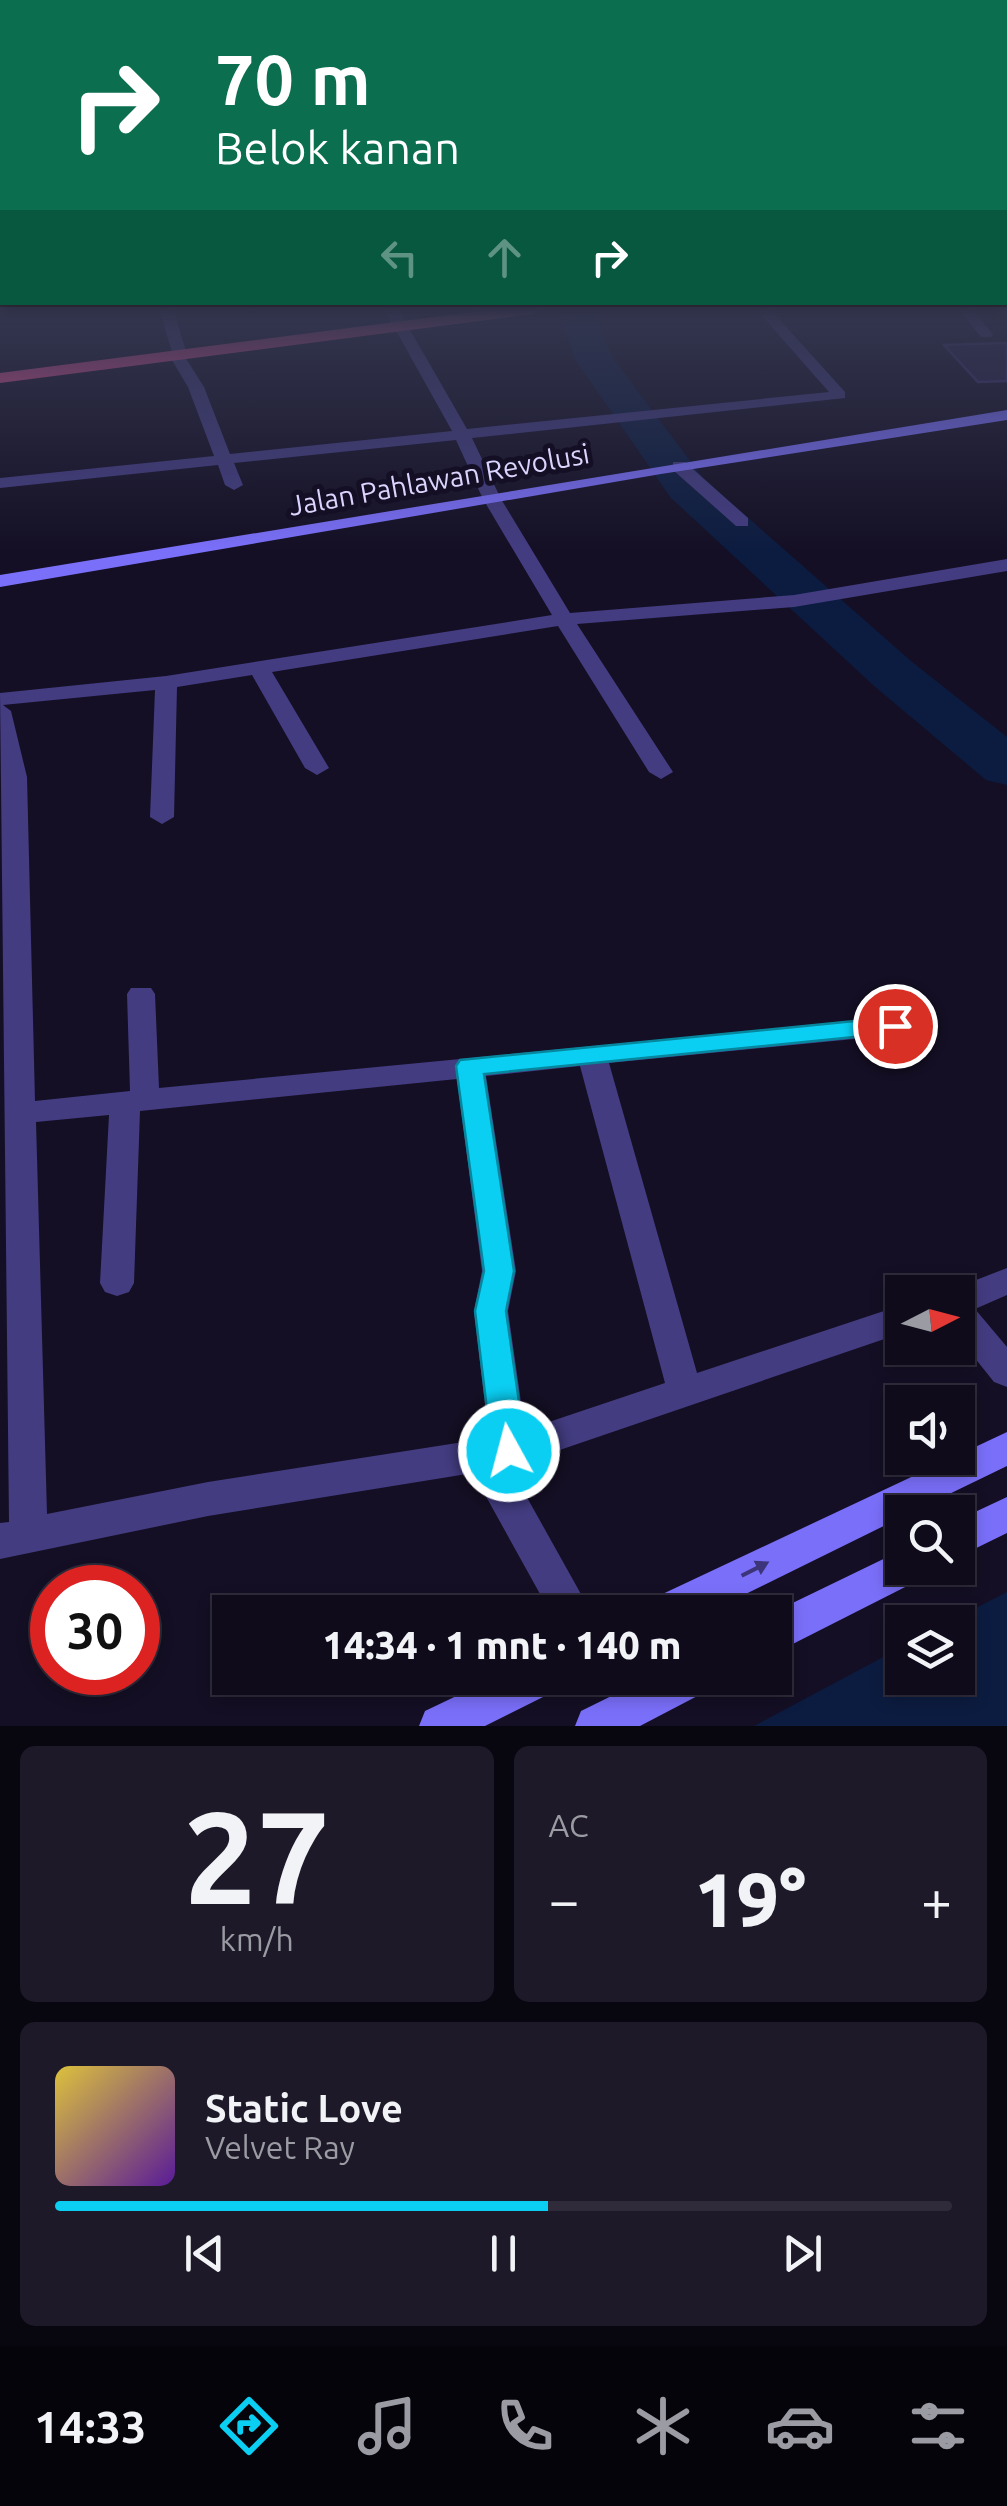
<!DOCTYPE html>
<html lang="id">
<head>
<meta charset="utf-8">
<style>
  body { margin:0; font-family:Ubuntu,sans-serif; background:#1d1928; color:#f1f3f6; height:100vh; display:flex; flex-direction:column; font-size:38px; white-space:nowrap }
  * { box-sizing:border-box; margin:0 }
  p { font-size:32px; color:#9b9ba3 }
  .icon { flex:none; width:55px; height:55px; fill:none; stroke:currentColor; stroke-width:2; stroke-linecap:round; stroke-linejoin:round }
  .map { position:relative; height:1726px; overflow:hidden }
  .sheet { display:flex; flex-direction:column; gap:20px; padding:20px; background:#08060f; flex:1 }
  .sheet>* { flex:none }
  .hud { position:absolute; left:0px; top:0px; width:1008px; height:305px; box-shadow:0 5px 15px #0003,0 0 0 2px #2f2b3a; background:#0b6e4f; color:#fff; overflow:hidden }
  .needle { width:65px; rotate:84deg }
  .fabs { position:absolute; left:885px; top:1275px; display:grid; gap:20px }
  .fabs a { display:grid; place-items:center; width:90px; height:90px; border-radius:0px; background:#0f0b1b; box-shadow:0 5px 15px #0003,0 0 0 2px #2f2b3a; font-size:50px }
  .speed { position:absolute; left:30px; top:1565px; display:flex; gap:20px; font-size:50px; font-weight:700; text-align:center }
  .speed>* { display:grid; place-content:center; width:130px; height:130px; border-radius:50%; background:#0f0b1b; box-shadow:0 5px 15px #0003,0 0 0 2px #2f2b3a; line-height:1 }
  .speed .limit { border:15px solid #d22; background:#fff; color:#111 }
  .pin { position:absolute; display:grid; place-items:center; width:85px; height:85px; color:#fff; margin:-42px; border:5px solid #fff; border-radius:50%; box-shadow:0 2px 10px #0007 }
  .me { position:absolute; width:110px; margin:-55px; rotate:353deg; stroke-linejoin:round; filter:drop-shadow(0 0 8px #0008) }
  .turn { display:flex; align-items:center; gap:35px; height:210px; padding:0 50px; font-size:45px }
  .turn .icon { width:130px; height:130px; stroke-width:2.5 }
  .turn b { display:block; font-size:70px; line-height:85px }
  .lanes { display:flex; align-items:center; height:95px; padding:0 50px; background:#0003; justify-content:center; gap:50px; direction:ltr }
  .lanes .off { opacity:.35 }
  .big { font-size:75px; font-weight:800; line-height:1.1 }
  .sheet .widget { flex:1; display:flex; flex-direction:column; justify-content:center; gap:15px; min-width:0; padding:0 35px; border-radius:15px; background:#1d1928 }
  .sheet .dial { align-items:center; gap:0 }
  .dial b { font-size:130px; line-height:1 }
  .song { display:flex; align-items:center; gap:30px }
  .cover { width:120px; height:120px; border-radius:15px; background:linear-gradient(135deg,hsl(50 70% 55%),hsl(270 70% 35%)) }
  .played { height:10px; border-radius:5px; background:linear-gradient(90deg,#0acff3 55%,#2f2b3a 55%) }
  .keys { display:flex; justify-content:space-around; direction:ltr }
  .heat { display:flex; justify-content:space-between; align-items:center; font-size:55px; direction:ltr }
  .sheet .tiles { flex:1; display:grid; gap:20px; grid-template-columns:1fr 1fr }
  .widget:last-child { grid-column:span 2 }
  .trip { position:absolute; left:212px; top:1595px; width:580px; height:100px; border-radius:0px; background:#0f0b1b; box-shadow:0 5px 15px #0003,0 0 0 2px #2f2b3a; font-weight:800; line-height:100px; text-align:center }
  .tab-bar { display:flex; height:160px; justify-content:space-around; align-items:center; background:#06040b; color:#9b9ba3 }
  .tab-bar .icon { width:70px; height:70px }
  .tab-bar .selected { color:#0acff3 }
  .tab-bar b { font-size:45px; color:#f1f3f6 }
  .map>svg:first-child { display:block }
  .water { fill:#0c1c40 }
  .lines { fill:none; stroke-linecap:round; stroke-linejoin:round }
  .river { fill:#0c1c40; fill-rule:evenodd }
  .building { fill:#261c44; stroke:#3f2f6f; stroke-width:2.5 }
  .street { fill:#433c81; fill-rule:evenodd }
  .secondary { fill:#7a6ff9; fill-rule:evenodd }
  .highway { fill:#f8549a; fill-rule:evenodd }
  .oneway { fill:#3d3579 }
  .route { fill:#0acff3; stroke:#06879e; stroke-width:2.5 }
  .labels { text-anchor:middle; dominant-baseline:central; stroke-width:10; stroke-linejoin:round; paint-order:stroke }
  .far-street-label { font-size:28px; fill:#dbd4fd; stroke:#140f24 }
</style>
</head>
<body>
<div class="map">
<svg width="1007" height="1726" viewBox="0 0 1007 1726">
  <rect width="100%" height="100%" fill="#140f24"/>
  <!-- water -->
  <path class="water" d="M1007 1592V1726H754L902 1647V1678H958V1622H949Z"/>
  <g class="lines">
    <!-- river -->
    <path class="river" d="M557 309H593L612 357 703 478 911 661 1007 737V785L986 780 873 685 671 498 575 359Z"/>
  </g>
  <!-- building -->
  <path class="building" d="M1007 343V381L978 382 944 345Z"/>
  <g class="lines">
    <!-- street -->
    <g class="street">
      <path d="M159 309H173L187 354 185 357 204 387 230 454 452 431 384 309H398L467 429 829 392 756 309H770L845 392V398L472 438 501 499 570 613 794 595 1007 559V571L794 607 577 624 673 772 661 779 649 772 558 626 272 672 329 768 317 775 305 768 252 675 177 687 174 817 162 824 150 817 155 690 3 705 11 711 27 777 35 1101 130 1091 127 994 131 988H151L155 994 159 1088 895 1017 905 1019 909 1026 905 1033 895 1035 609 1063 697 1373 902 1305V1333L510 1467 591 1612H550L473 1473 208 1516 0 1559V1523L9 1522 0 693 166 676 552 615 483 499 456 440 234 463 243 485 234 490 225 485 218 465 0 488V478L214 456 188 387 169 355 172 352ZM580 1066 665 1383 525 1430 508 1311 516 1271 486 1076ZM457 1079 482 1271 474 1311 489 1438 208 1482 47 1514 36 1122 109 1115 100 1283 105 1292 117 1296 129 1292 134 1283 140 1111Z"/>
      <path d="M958 309H972L993 334 991 337H981Z"/>
      <path d="M673 462H685L748 518V526H736L673 470Z"/>
      <path d="M1007 1268V1295L975 1309 1007 1347V1387L994 1382 958 1337V1292H945Z"/>
    </g>
    <!-- secondary -->
    <g class="secondary">
      <path d="M1007 410V420L661 474 0 587V575Z"/>
      <path d="M1007 1432V1466L912 1512H902V1517L709 1612H648L654 1598Z"/>
      <path d="M1007 1497V1533L958 1557V1520Z"/>
      <path d="M902 1550V1568H922L917 1581 775 1653 774 1612Z"/>
      <path d="M494 1678H559L553 1692 485 1726H419L425 1711Z"/>
      <path d="M648 1678H711L705 1692 640 1726H575L581 1711Z"/>
    </g>
    <!-- highway -->
    <path class="highway" d="M496 309H542L534 314 0 383V373Z"/>
  </g>
  <!-- one-way arrows -->
  <defs><path id="oneway-solid" d="M-6-.8H1V-3.2L6.5 0L1 3.2V.8H-6Z" transform="scale(2.5)"/></defs>
  <use class="oneway" href="#oneway-solid" transform="translate(755 1569) rotate(-27)"/>
  <!-- sky -->
  <linearGradient id="sky" x2="0" y2="1"><stop stop-color="#0b0814"/><stop offset="0.56" stop-color="#343750"/><stop offset="1" stop-color="#343750" stop-opacity="0"/></linearGradient>
  <rect width="1007" height="551" fill="url(#sky)"/>
  <!-- route -->
  <path class="route" d="M895 1017 904 1020 908 1026 904 1032 484 1074 514 1271 506 1311 526 1451 521 1461 509 1465 497 1461 492 1451 475 1311 484 1271 456 1066 460 1060Z"/>
  <g class="labels">
    <!-- far-street labels -->
    <g class="far-street-label">
      <text transform="translate(439 479) rotate(-10)">Jalan Pahlawan Revolusi</text>
    </g>
  </g>
</svg>
<div class="fabs">
<a><svg class="needle" viewBox="-14 -14 28 28"><path d="M0-13l5 13h-10z" fill="#e53935"/><path d="M0 13l5-13h-10z" fill="#9b9ba3"/></svg></a>
<a><svg class="icon" aria-label="sound" viewBox="0 0 24 24"><path d="M4 9h4l5-4v14l-5-4H4zM17 9q2 3 0 6"/></svg></a>
<a><svg class="icon" aria-label="search" viewBox="0 0 24 24"><circle cx="10" cy="10" r="6"/><path d="M15 15l6 6"/></svg></a>
<a><svg class="icon" aria-label="layers" viewBox="0 0 24 24"><path d="M12 4l9 5-9 5-9-5zM3 14l9 5 9-5"/></svg></a>
</div>
<div class="speed"><div class="limit">30</div></div>
<div class="pin" style="left:895px;top:1026px;background:#d93025"><svg class="icon" aria-label="arrive" viewBox="0 0 24 24"><path d="M6 21V4h12l-3 4 3 4H6"/></svg></div>
<svg class="me" style="left:509px;top:1451px" viewBox="-20 -20 40 40"><circle r="17" fill="#0acff3" stroke="#fff" stroke-width="3"/><path d="M0-11L8 9 0 5-8 9z" fill="#fff"/></svg>
<div class="trip">14:34 · 1 mnt · 140 m</div>
<div class="hud">
<div class="turn"><svg class="icon" aria-label="right" viewBox="0 0 24 24"><path d="M7 20v-9h11M14 6l5 5-5 5"/></svg><div><b>70 m</b>Belok kanan</div></div>
<div class="lanes"><svg class="icon off" aria-label="left" viewBox="0 0 24 24"><path d="M17 20v-9H6M10 6l-5 5 5 5"/></svg><svg class="icon off" aria-label="ahead" viewBox="0 0 24 24"><path d="M12 20V5M6 11l6-6 6 6"/></svg><svg class="icon" aria-label="right" viewBox="0 0 24 24"><path d="M7 20v-9h11M14 6l5 5-5 5"/></svg></div>
</div>
</div>
<section class="sheet">
<div class="tiles">
<div class="widget dial"><b>27</b><p>km/h</p></div>
<div class="widget"><p>AC</p>
<div class="heat"><a>−</a><b class="big">19°</b><a>+</a></div>
</div>
<div class="widget">
<div class="song"><i class="cover"></i><div><b>Static Love</b><p>Velvet Ray</p></div></div>
<div class="played"></div>
<div class="keys"><svg class="icon" aria-label="previous" viewBox="0 0 24 24"><path d="M18 5L8 12l10 7zM5 5v14"/></svg><svg class="icon" aria-label="pause" viewBox="0 0 24 24"><path d="M8 5v14M16 5v14"/></svg><svg class="icon" aria-label="next" viewBox="0 0 24 24"><path d="M6 5l10 7-10 7zM19 5v14"/></svg></div>
</div>
</div>
</section>
<nav class="tab-bar">
<b>14:33</b>
<svg class="icon selected" aria-label="directions" viewBox="0 0 24 24"><path d="M12 3l9 9-9 9-9-9zM9 14v-3h6M13 9l2 2-2 2"/></svg>
<svg class="icon" aria-label="music" viewBox="0 0 24 24"><path d="M9 18V5l10-2v13"/><circle cx="6" cy="18" r="3"/><circle cx="16" cy="16" r="3"/></svg>
<svg class="icon" aria-label="phone" viewBox="0 0 24 24"><path d="M5 4h4l2 5-3 2q2 4 5 5l2-3 5 2v4C11 20 4 13 5 4z"/></svg>
<svg class="icon" aria-label="climate" viewBox="0 0 24 24"><path d="M12 3v18M4 7l16 10M4 17L20 7"/></svg>
<svg class="icon" aria-label="car" viewBox="0 0 24 24"><path d="M5 17H2v-5l4-1 3-4h7l3 4 3 1v5h-3M9 17h6M6 11h13"/><circle cx="7" cy="17" r="2"/><circle cx="17" cy="17" r="2"/></svg>
<svg class="icon" aria-label="filters" viewBox="0 0 24 24"><path d="M4 7h16M4 17h16"/><circle cx="9" cy="7" r="2"/><circle cx="15" cy="17" r="2"/></svg>
</nav>
</body>
</html>
